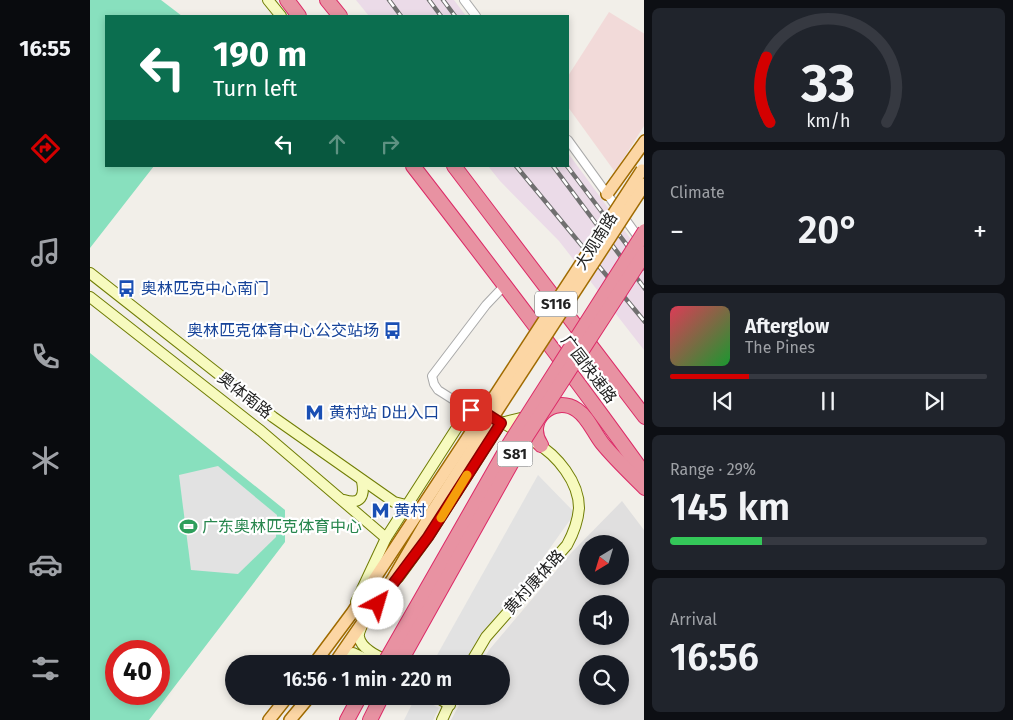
<!DOCTYPE html>
<html lang="en">
<head>
<meta charset="utf-8">
<style>
  body { margin:0; font-family:"Fira Sans","Noto Sans SC",sans-serif; background:#20242c; color:#f1f3f6; height:100vh; display:flex; flex-direction:column; font-size:19px; white-space:nowrap }
  * { box-sizing:border-box; margin:0 }
  p { font-size:16px; color:#9ea1a6 }
  .icon { flex:none; width:28px; height:28px; fill:none; stroke:currentColor; stroke-width:2; stroke-linecap:round; stroke-linejoin:round }
  .map { position:relative; flex:1; overflow:hidden }
  .panel { display:flex; flex-direction:column; gap:8px; padding:8px; background:#0d0f14; width:369px }
  .panel>* { flex:none }
  .banner { position:absolute; left:15px; top:15px; width:464px; height:152px; border-radius:0px; box-shadow:0 2px 8px #0003; background:#0b6e4f; color:#fff; overflow:hidden }
  .needle { width:32px; rotate:218deg }
  .buttons { position:absolute; left:489px; top:535px; display:grid; gap:10px }
  .buttons a { display:grid; place-items:center; width:50px; height:50px; border-radius:50%; background:#171b24; box-shadow:0 2px 8px #0003; font-size:25px }
  .speed { position:absolute; left:15px; top:640px; display:flex; gap:10px; font-size:25px; font-weight:700; text-align:center }
  .speed>* { display:grid; place-content:center; width:65px; height:65px; border-radius:50%; background:#171b24; box-shadow:0 2px 8px #0003; line-height:1 }
  .speed .limit { border:8px solid #d22; background:#fff; color:#111 }
  .pin { position:absolute; display:grid; place-items:center; width:42px; height:42px; color:#fff; margin:-21px; border-radius:10px; box-shadow:0 2px 8px #0006 }
  .me { position:absolute; width:55px; margin:-28px; rotate:39deg; stroke-linejoin:round; filter:drop-shadow(0 0 4px #0008) }
  .turn { display:flex; align-items:center; gap:18px; height:105px; padding:0 25px; font-size:22px }
  .turn .icon { width:65px; height:65px; stroke-width:2.5 }
  .turn b { display:block; font-size:35px; line-height:42px }
  .lanes { display:flex; align-items:center; height:48px; padding:0 25px; background:#0003; justify-content:center; gap:25px; direction:ltr }
  .lanes .off { opacity:.35 }
  .big { font-size:38px; font-weight:600; line-height:1.1 }
  .panel .widget { flex:1; display:flex; flex-direction:column; justify-content:center; gap:8px; min-width:0; padding:0 18px; border-radius:8px; background:#20242c }
  .panel .dial { align-items:center; gap:0 }
  .dial svg { height:130px; overflow:visible; fill:none; stroke:#363941; stroke-width:7; stroke-linecap:round; text-anchor:middle }
  .dial text { fill:#f1f3f6; stroke:none }
  .song { display:flex; align-items:center; gap:15px }
  .cover { width:60px; height:60px; border-radius:8px; background:linear-gradient(135deg,hsl(350 70% 55%),hsl(130 70% 35%)) }
  .played { height:5px; border-radius:2px; background:linear-gradient(90deg,#d40000 25%,#363941 25%) }
  .keys { display:flex; justify-content:space-around; direction:ltr }
  .heat { display:flex; justify-content:space-between; align-items:center; font-size:28px; direction:ltr }
  .charge { height:8px; border-radius:4px; background:linear-gradient(90deg,#34c759 29%,#363941 0) }
  .trip { position:absolute; left:135px; top:655px; width:285px; height:50px; border-radius:25px; background:#171b24; box-shadow:0 2px 8px #0003; font-weight:600; line-height:50px; text-align:center }
  main { display:flex; flex:1; min-height:0 }
  .tab-bar { display:flex; flex-direction:column; width:90px; justify-content:space-around; align-items:center; background:#090b0e; color:#9ea1a6 }
  .tab-bar .icon { width:35px; height:35px }
  .tab-bar .active { color:#d40000 }
  .tab-bar b { font-size:22px; color:#f1f3f6 }
  .map>svg:first-child { display:block }
  .residential { fill:#e0dfdf; fill-rule:evenodd }
  .commercial { fill:#f2dad9 }
  .industrial { fill:#ebdbe8 }
  .pitch { fill:#88e0be; fill-rule:evenodd }
  .parking { fill:#e2e2e2 }
  .lines { fill:none; stroke-linecap:round; stroke-linejoin:round }
  .street-casing { stroke:#a9a9a9; stroke-width:10 }
  .secondary-casing { stroke:#707d05; stroke-width:12 }
  .primary-casing { stroke:#a06b00; stroke-width:14 }
  .highway-casing { stroke:#dc2a67; stroke-width:16 }
  .street { stroke:#fff; stroke-width:8 }
  .secondary { stroke:#f7fabf; stroke-width:10 }
  .primary { stroke:#fcd6a4; stroke-width:11 }
  .highway { stroke:#e892a2; stroke-width:14 }
  .rail-casing { stroke:#707070; stroke-width:4.5 }
  .rail { stroke:#fff; stroke-width:2.5; stroke-dasharray:8; stroke-linecap:butt }
  .primary-bridge-casing { stroke:#a06b00; stroke-width:14; stroke-linecap:butt }
  .highway-bridge-casing { stroke:#dc2a67; stroke-width:16; stroke-linecap:butt }
  .primary-bridge { stroke:#fcd6a4; stroke-width:11 }
  .highway-bridge { stroke:#e892a2; stroke-width:14 }
  .route-casing { stroke:#8a0000; stroke-width:12 }
  .route { stroke:#d40000; stroke-width:9 }
  .slow { stroke:#f59e0b; stroke-width:9 }
  .labels { text-anchor:middle; dominant-baseline:central; stroke-width:4.5; stroke-linejoin:round; paint-order:stroke }
  .shield { fill:#fff; stroke:#646464; stroke-width:1 }
  .shield-label { font-size:15px; font-weight:bold; fill:#222 }
  .street-label { font-size:16px; fill:#222; stroke:#fff }
  .transit-label { font-size:16px; fill:#164399; stroke:#fff; text-anchor:start }
  .leisure-label { font-size:16px; fill:#27864d; stroke:#fff; text-anchor:start }
</style>
</head>
<body>
<main>
<nav class="tab-bar">
<b>16:55</b>
<svg class="icon active" aria-label="directions" viewBox="0 0 24 24"><path d="M12 3l9 9-9 9-9-9zM9 14v-3h6M13 9l2 2-2 2"/></svg>
<svg class="icon" aria-label="music" viewBox="0 0 24 24"><path d="M9 18V5l10-2v13"/><circle cx="6" cy="18" r="3"/><circle cx="16" cy="16" r="3"/></svg>
<svg class="icon" aria-label="phone" viewBox="0 0 24 24"><path d="M5 4h4l2 5-3 2q2 4 5 5l2-3 5 2v4C11 20 4 13 5 4z"/></svg>
<svg class="icon" aria-label="climate" viewBox="0 0 24 24"><path d="M12 3v18M4 7l16 10M4 17L20 7"/></svg>
<svg class="icon" aria-label="car" viewBox="0 0 24 24"><path d="M5 17H2v-5l4-1 3-4h7l3 4 3 1v5h-3M9 17h6M6 11h13"/><circle cx="7" cy="17" r="2"/><circle cx="17" cy="17" r="2"/></svg>
<svg class="icon" aria-label="filters" viewBox="0 0 24 24"><path d="M4 7h16M4 17h16"/><circle cx="9" cy="7" r="2"/><circle cx="15" cy="17" r="2"/></svg>
</nav>
<div class="map">
<svg width="555" height="720" viewBox="0 0 555 720">
  <rect width="100%" height="100%" fill="#f2efe9"/>
  <!-- residential -->
  <path class="residential" d="M532 501 554 530V720H361L374 696H411V664H391L399 650 482 552ZM498 544H530V576H498ZM498 604H530V636H498ZM498 664H530V696H498Z"/>
  <!-- commercial -->
  <path class="commercial" d="M519 12 555 34 554 126 525 172 478 107V76Z"/>
  <!-- industrial -->
  <g class="industrial">
    <path d="M266 0H364L376 16H279Z"/>
    <path d="M478 153 554 257V350L469 241 410 181 398 166H478Z"/>
  </g>
  <!-- pitch -->
  <g class="pitch">
    <path d="M0 0H71L92 16H16V166H64L0 248Z"/>
    <path d="M0 353 195 510V542L59 720H0ZM26 651H69V694H26Z"/>
  </g>
  <!-- parking -->
  <g class="parking">
    <path d="M128 466 187 515 186 537 148 574 101 570 89 475Z"/>
    <path d="M448 475 485 513 377 664H342Z"/>
    <path d="M326 696 349 708 343 720H314Z"/>
  </g>
  <g class="lines">
    <defs>
      <g id="street">
        <path d="M374 0 386 16"/>
        <path d="M478 140 551 241"/>
        <path d="M381 411 348 390 344 384 342 376 396 305 415 285"/>
      </g>
      <g id="secondary">
        <path d="M178 0 191 16"/>
        <path d="M0 273 183 417 304 502 316 505"/>
        <path d="M0 297 171 431 296 538"/>
        <path d="M254 500C271 505 275 496 272 481"/>
        <path d="M308 578 338 537 411 423 439 416"/>
        <path d="M266 602 296 538 375 415 381 411C399 412 416 425 431 434"/>
        <path d="M272 625C271 629 268 633 269 637 271 650 292 658 302 663"/>
        <path d="M250 656 263 653 286 664"/>
        <path d="M380 664 396 637 477 545C483 534 488 521 489 508 489 482 467 455 446 443"/>
        <path d="M345 696 360 705"/>
        <path d="M352 720 363 696"/>
      </g>
      <g id="primary">
        <path d="M517 194 555 141"/>
        <path d="M224 664 262 613 378 437"/>
        <path d="M244 664 302 580 340 515 386 443"/>
        <path d="M179 720 198 696"/>
        <path d="M200 720 220 696"/>
      </g>
      <g id="highway">
        <path d="M197 0 209 16"/>
        <path d="M237 0 250 16"/>
        <path d="M323 166C402 268 480 370 555 475"/>
        <path d="M364 166 555 417"/>
        <path d="M451 445C434 420 464 394 487 410 498 417 504 433 512 443 525 459 540 473 555 488"/>
        <path d="M257 720 270 696"/>
        <path d="M280 720 292 696"/>
      </g>
    </defs>
    <!-- street casing -->
    <use href="#street" class="street-casing"/>
    <!-- secondary casing -->
    <use href="#secondary" class="secondary-casing"/>
    <!-- primary casing -->
    <use href="#primary" class="primary-casing"/>
    <!-- highway casing -->
    <use href="#highway" class="highway-casing"/>
    <!-- street -->
    <use href="#street" class="street"/>
    <!-- secondary -->
    <use href="#secondary" class="secondary"/>
    <!-- primary -->
    <use href="#primary" class="primary"/>
    <!-- highway -->
    <use href="#highway" class="highway"/>
    <defs>
      <g id="rail">
        <path d="M299 0 311 16"/>
        <path d="M339 0 351 16"/>
        <path d="M353 0 365 16"/>
        <path d="M426 166 555 322"/>
        <path d="M463 166 555 289"/>
        <path d="M477 166 555 269"/>
      </g>
    </defs>
    <!-- rail casing -->
    <use href="#rail" class="rail-casing"/>
    <!-- rail -->
    <use href="#rail" class="rail"/>
    <defs>
      <g id="primary-bridge">
        <path d="M378 437 552 170"/>
        <path d="M386 443 555 184"/>
      </g>
      <g id="highway-bridge">
        <path d="M294 664 420 443 555 231"/>
        <path d="M309 664 436 437 555 253"/>
      </g>
    </defs>
    <!-- primary-bridge casing -->
    <use href="#primary-bridge" class="primary-bridge-casing"/>
    <!-- highway-bridge casing -->
    <use href="#highway-bridge" class="highway-bridge-casing"/>
    <!-- primary-bridge -->
    <use href="#primary-bridge" class="primary-bridge"/>
    <!-- highway-bridge -->
    <use href="#highway-bridge" class="highway-bridge"/>
  </g>
  <g class="lines">
    <defs>
      <path id="route" d="M288 604 338 537 411 423 397 414 381 410"/>
    </defs>
    <!-- route casing -->
    <use href="#route" class="route-casing"/>
    <!-- route -->
    <use href="#route" class="route"/>
    <!-- slow -->
    <path class="slow" d="M351 518 377 475"/>
  </g>
  <!-- icons -->
  <defs>
    <symbol id="bus-bare" viewBox="-9 -9 18 18"><path d="M-5-6H5V4H4V6H2V4H-2V6H-4V4H-5ZM-3.5-4V0h7V-4ZM-3.5 1.2v1.5H-2V1.2ZM2 1.2v1.5H3.5V1.2Z" fill="#1a4fb4" stroke="#fff" stroke-width="2.5" paint-order="stroke"/></symbol>
    <symbol id="metro-bare" viewBox="-9 -9 18 18"><path d="M-5.5 5V-5H-3L0 0L3-5H5.5V5H3V-.5L0 4L-3-.5V5Z" fill="#1a4fb4" stroke="#fff" stroke-width="2.5" paint-order="stroke"/></symbol>
    <symbol id="stadium-bare" viewBox="-9 -9 18 18"><path d="M0-5a6.5 5 0 1 0 0 10a6.5 5 0 1 0 0-10ZM-3.5-1.8h7v3.6h-7Z" fill="#2e9e5b" stroke="#fff" stroke-width="2.5" paint-order="stroke"/></symbol>
  </defs>
  <g fill-rule="evenodd">
    <use href="#bus-bare" x="24" y="276" width="25" height="25"/>
    <use href="#bus-bare" x="290" y="318" width="25" height="25"/>
    <use href="#metro-bare" x="212" y="400" width="25" height="25"/>
    <use href="#metro-bare" x="278" y="498" width="25" height="25"/>
    <use href="#stadium-bare" x="86" y="514" width="25" height="25"/>
  </g>
  <g class="labels">
    <!-- shield labels -->
    <g class="shield">
      <rect x="445" y="291.5" width="42" height="25" rx="4"/>
      <rect x="407.5" y="441.5" width="35" height="25" rx="4"/>
    </g>
    <g class="shield-label">
      <text x="466" y="304">S116</text>
      <text x="425" y="454">S81</text>
    </g>
    <!-- street labels -->
    <g class="street-label">
      <text transform="translate(506 241) rotate(-58)">大观南路</text>
      <text transform="translate(499 369) rotate(53)">广园快速路</text>
      <text transform="translate(155 395) rotate(38)">奥体南路</text>
      <text transform="translate(444 582) rotate(-48)">黄村康体路</text>
    </g>
    <!-- transit labels -->
    <g class="transit-label">
      <text x="51" y="288">奥林匹克中心南门</text>
      <text x="289" y="330" text-anchor="end">奥林匹克体育中心公交站场</text>
      <text x="239" y="412">黄村站 D出入口</text>
      <text x="304" y="510">黄村</text>
    </g>
    <!-- leisure labels -->
    <g class="leisure-label">
      <text x="112" y="526">广东奥林匹克体育中心</text>
    </g>
  </g>
</svg>
<div class="buttons">
<a><svg class="needle" viewBox="-14 -14 28 28"><path d="M0-13l5 13h-10z" fill="#e53935"/><path d="M0 13l5-13h-10z" fill="#9ea1a6"/></svg></a>
<a><svg class="icon" aria-label="sound" viewBox="0 0 24 24"><path d="M4 9h4l5-4v14l-5-4H4zM17 9q2 3 0 6"/></svg></a>
<a><svg class="icon" aria-label="search" viewBox="0 0 24 24"><circle cx="10" cy="10" r="6"/><path d="M15 15l6 6"/></svg></a>
</div>
<div class="speed"><div class="limit">40</div></div>
<div class="pin" style="left:381px;top:410px;background:#d93025"><svg class="icon" aria-label="arrive" viewBox="0 0 24 24"><path d="M6 21V4h12l-3 4 3 4H6"/></svg></div>
<svg class="me" style="left:288px;top:604px" viewBox="-20 -20 40 40"><circle r="19" fill="#fff"/><path d="M0-13L10 11 0 6-10 11z" fill="#d40000"/></svg>
<div class="trip">16:56 · 1 min · 220 m</div>
<div class="banner">
<div class="turn"><svg class="icon" aria-label="left" viewBox="0 0 24 24"><path d="M17 20v-9H6M10 6l-5 5 5 5"/></svg><div><b>190 m</b>Turn left</div></div>
<div class="lanes"><svg class="icon" aria-label="left" viewBox="0 0 24 24"><path d="M17 20v-9H6M10 6l-5 5 5 5"/></svg><svg class="icon off" aria-label="ahead" viewBox="0 0 24 24"><path d="M12 20V5M6 11l6-6 6 6"/></svg><svg class="icon off" aria-label="right" viewBox="0 0 24 24"><path d="M7 20v-9h11M14 6l5 5-5 5"/></svg></div>
</div>
</div>
<section class="panel">
<div class="widget dial"><svg viewBox="0 0 100 80">
<path d="M14 69A42 42 0 1 1 86 69"/>
<path d="M14 69A42 42 0 0 1 12 29" stroke="#d40000"/>
<text x="50" y="56" font-size="32" font-weight="700">33</text>
<text x="50" y="72" font-size="11">km/h</text>
</svg></div>
<div class="widget"><p>Climate</p>
<div class="heat"><a>−</a><b class="big">20°</b><a>+</a></div>
</div>
<div class="widget">
<div class="song"><i class="cover"></i><div><b>Afterglow</b><p>The Pines</p></div></div>
<div class="played"></div>
<div class="keys"><svg class="icon" aria-label="previous" viewBox="0 0 24 24"><path d="M18 5L8 12l10 7zM5 5v14"/></svg><svg class="icon" aria-label="pause" viewBox="0 0 24 24"><path d="M8 5v14M16 5v14"/></svg><svg class="icon" aria-label="next" viewBox="0 0 24 24"><path d="M6 5l10 7-10 7zM19 5v14"/></svg></div>
</div>
<div class="widget"><p>Range · 29%</p><b class="big">145 km</b><div class="charge"></div></div>
<div class="widget"><p>Arrival</p><b class="big">16:56</b></div>
</section>
</main>
</body>
</html>
